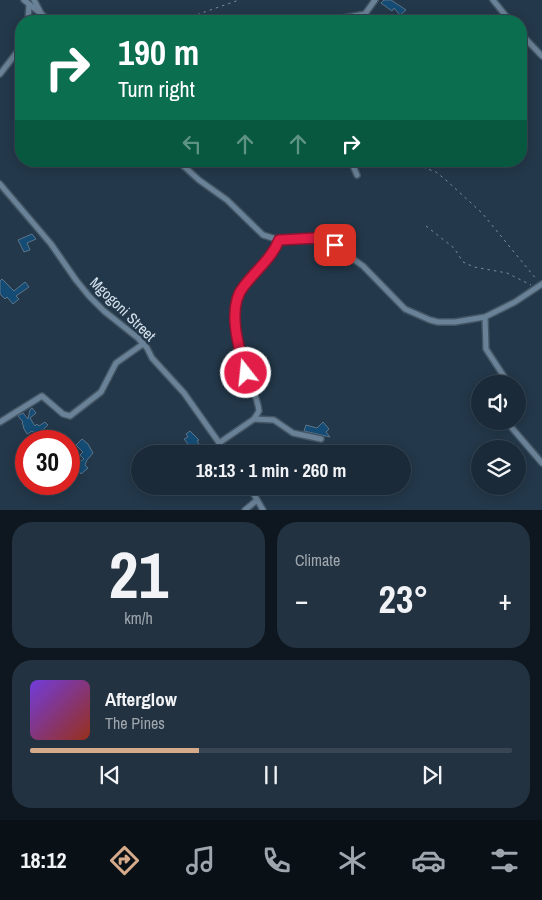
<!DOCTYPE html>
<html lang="en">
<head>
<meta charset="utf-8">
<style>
  body { margin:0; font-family:"Archivo Narrow",sans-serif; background:#233240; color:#f1f3f6; height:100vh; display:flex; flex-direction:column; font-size:19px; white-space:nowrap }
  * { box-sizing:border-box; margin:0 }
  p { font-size:16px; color:#9fa7ae }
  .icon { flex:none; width:28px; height:28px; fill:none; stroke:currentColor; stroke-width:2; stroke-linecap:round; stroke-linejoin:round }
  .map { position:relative; height:510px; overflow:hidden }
  .sheet { display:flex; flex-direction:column; gap:12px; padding:12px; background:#0e171f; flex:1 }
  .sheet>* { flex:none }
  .top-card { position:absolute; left:15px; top:15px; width:512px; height:152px; border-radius:20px; box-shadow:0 2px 12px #0003,0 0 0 1px #384653; background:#0b6e4f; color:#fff; overflow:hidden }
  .tools { position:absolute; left:471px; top:375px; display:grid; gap:10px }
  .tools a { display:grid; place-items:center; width:55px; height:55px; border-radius:50%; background:#1a2a38; box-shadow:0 2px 12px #0003,0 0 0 1px #384653; font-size:25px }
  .speed { position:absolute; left:15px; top:430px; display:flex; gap:10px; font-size:25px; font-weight:700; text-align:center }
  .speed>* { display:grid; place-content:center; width:65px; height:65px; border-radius:50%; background:#1a2a38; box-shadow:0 2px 12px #0003,0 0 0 1px #384653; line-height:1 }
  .speed .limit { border:8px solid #d22; background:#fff; color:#111 }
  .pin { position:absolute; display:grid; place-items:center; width:42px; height:42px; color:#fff; margin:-21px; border-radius:10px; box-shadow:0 2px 8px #0006 }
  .me { position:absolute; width:55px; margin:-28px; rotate:344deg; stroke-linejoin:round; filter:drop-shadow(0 0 4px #0008) }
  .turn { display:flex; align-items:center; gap:18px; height:105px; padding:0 20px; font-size:22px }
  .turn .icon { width:65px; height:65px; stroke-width:2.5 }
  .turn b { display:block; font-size:35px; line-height:42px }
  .lanes { display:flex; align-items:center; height:48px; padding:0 20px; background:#0003; justify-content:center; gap:25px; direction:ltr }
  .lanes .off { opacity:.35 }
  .big { font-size:38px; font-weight:700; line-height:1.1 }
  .sheet .tile { flex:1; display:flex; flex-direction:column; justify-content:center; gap:8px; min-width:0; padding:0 18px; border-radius:20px; background:#233240 }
  .sheet .dial { align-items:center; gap:0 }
  .dial b { font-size:65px; line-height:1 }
  .song { display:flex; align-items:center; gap:15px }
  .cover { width:60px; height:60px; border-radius:8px; background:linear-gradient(135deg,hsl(260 70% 55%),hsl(10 70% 35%)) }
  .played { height:5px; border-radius:2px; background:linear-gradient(90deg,#d6ab8b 35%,#384653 35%) }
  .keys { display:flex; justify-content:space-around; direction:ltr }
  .heat { display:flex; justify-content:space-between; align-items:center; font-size:28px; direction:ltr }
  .sheet .tiles { flex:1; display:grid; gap:12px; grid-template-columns:1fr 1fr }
  .tile:last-child { grid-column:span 2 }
  .trip { position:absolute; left:131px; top:445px; width:280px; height:50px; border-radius:25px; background:#1a2a38; box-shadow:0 2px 12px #0003,0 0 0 1px #384653; font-weight:700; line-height:50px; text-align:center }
  .tab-bar { display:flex; height:80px; justify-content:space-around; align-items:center; background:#0a1116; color:#9fa7ae }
  .tab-bar .icon { width:35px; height:35px }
  .tab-bar .active { color:#d6ab8b }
  .tab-bar b { font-size:22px; color:#f1f3f6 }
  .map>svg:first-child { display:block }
  .building { fill:#144c75; stroke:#5c7488 }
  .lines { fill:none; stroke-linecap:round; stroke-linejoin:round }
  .street-casing { stroke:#435665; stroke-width:8 }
  .path { stroke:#7c8d9b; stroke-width:1; stroke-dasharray:2.5 4; stroke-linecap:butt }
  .street { stroke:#6a8297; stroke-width:5 }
  .route-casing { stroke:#92132f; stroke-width:12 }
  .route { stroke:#e11d48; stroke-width:9 }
  .labels { text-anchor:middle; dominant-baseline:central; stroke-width:5; stroke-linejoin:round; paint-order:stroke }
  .street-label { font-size:15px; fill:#d5e2ed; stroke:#23384a }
</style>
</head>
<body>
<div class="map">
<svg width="542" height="510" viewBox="0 0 542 510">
  <rect width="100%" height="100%" fill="#23384a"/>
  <!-- building -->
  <g class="building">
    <path d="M384 0H391L406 10 400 15 394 8 392 11 381 3Z"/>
    <path d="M32 234 36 239 27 243 30 250 24 252 18 240Z"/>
    <path d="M2 279 14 291 25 282 29 287 16 296 19 299 13 304 7 297 5 299 0 294V281Z"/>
    <path d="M32 408 36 413 30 418 35 426 37 424 39 426 45 422 48 425 37 435 32 431 27 434 23 427H24L22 423 23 422 18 416 23 413 28 419 30 410Z"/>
    <path d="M323 422 329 429 326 432 330 437 304 431 306 425 317 428Z"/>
    <path d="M190 431 199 440 197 441 199 444 192 449 184 439 188 437 186 434Z"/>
    <path d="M82 439 88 444 93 453 87 460 85 465 88 468 81 474 75 465 84 459 80 455 83 452 76 445Z"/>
  </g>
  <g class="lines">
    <defs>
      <g id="street">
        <path d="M24 0 50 21"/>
        <path d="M34 0 43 17 40 21"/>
        <path d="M493 0 510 21"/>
        <path d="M28 21 29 6"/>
        <path d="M327 21 365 14 375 0"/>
        <path d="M521 34 542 56"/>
        <path d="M0 74 21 47"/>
        <path d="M178 161 199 180 227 200 263 235 276 239 317 238 329 242 363 266 405 309 430 320 438 322H455L485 317 515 302 542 284"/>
        <path d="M351 161 357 175"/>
        <path d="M0 184 51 244 76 280 89 296 104 311 138 338 147 348 152 358 184 393 227 454"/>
        <path d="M485 317 486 349 509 384"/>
        <path d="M254 419 274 420 293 433 321 439"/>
        <path d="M506 421 542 463"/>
        <path d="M0 422 42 396 63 414 70 416 101 392 116 363 143 344"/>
        <path d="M219 443 254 419 259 411C258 400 252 388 248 378 239 353 228 317 240 291 249 273 271 263 279 240"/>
        <path d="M249 486 263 510"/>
        <path d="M245 510 257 500"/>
      </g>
    </defs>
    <!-- street casing -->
    <use href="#street" class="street-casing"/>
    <!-- path -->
    <g class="path">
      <path d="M179 21 239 0"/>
      <path d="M420 161 425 168 436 172 447 181 482 213 537 280"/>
      <path d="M426 226 454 248 463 262 474 267 507 273 531 285"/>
    </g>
    <!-- street -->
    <use href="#street" class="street"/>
  </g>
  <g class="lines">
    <defs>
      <path id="route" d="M246 373C239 349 226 307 244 286 256 270 272 258 279 240L317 238 335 245"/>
    </defs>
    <!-- route casing -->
    <use href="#route" class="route-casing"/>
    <!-- route -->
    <use href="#route" class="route"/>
  </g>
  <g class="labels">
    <!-- street labels -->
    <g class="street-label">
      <text transform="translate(123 309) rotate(44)">Mgogoni Street</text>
    </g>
  </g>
</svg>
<div class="tools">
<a><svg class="icon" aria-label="sound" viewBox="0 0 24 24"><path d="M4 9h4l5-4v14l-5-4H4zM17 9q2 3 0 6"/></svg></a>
<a><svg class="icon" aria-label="layers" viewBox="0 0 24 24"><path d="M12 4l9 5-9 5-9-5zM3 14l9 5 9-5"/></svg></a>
</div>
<div class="speed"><div class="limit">30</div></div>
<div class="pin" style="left:335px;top:245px;background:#d93025"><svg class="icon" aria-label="arrive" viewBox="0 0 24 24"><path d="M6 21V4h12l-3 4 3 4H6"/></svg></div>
<svg class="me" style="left:246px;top:373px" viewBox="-20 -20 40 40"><circle r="17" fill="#e11d48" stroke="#fff" stroke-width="3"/><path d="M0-11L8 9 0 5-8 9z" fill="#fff"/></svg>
<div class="trip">18:13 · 1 min · 260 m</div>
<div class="top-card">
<div class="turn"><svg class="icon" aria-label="right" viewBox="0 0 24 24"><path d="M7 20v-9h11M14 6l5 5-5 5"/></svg><div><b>190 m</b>Turn right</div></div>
<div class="lanes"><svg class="icon off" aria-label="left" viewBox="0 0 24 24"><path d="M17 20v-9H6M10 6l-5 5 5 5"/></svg><svg class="icon off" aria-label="ahead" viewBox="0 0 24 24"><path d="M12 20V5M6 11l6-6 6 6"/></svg><svg class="icon off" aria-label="ahead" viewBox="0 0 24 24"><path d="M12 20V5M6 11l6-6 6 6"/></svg><svg class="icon" aria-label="right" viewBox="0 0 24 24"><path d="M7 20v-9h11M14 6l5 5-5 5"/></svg></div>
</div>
</div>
<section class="sheet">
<div class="tiles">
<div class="tile dial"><b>21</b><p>km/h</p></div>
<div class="tile"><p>Climate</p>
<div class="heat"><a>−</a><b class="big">23°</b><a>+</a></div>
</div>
<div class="tile">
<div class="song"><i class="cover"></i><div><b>Afterglow</b><p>The Pines</p></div></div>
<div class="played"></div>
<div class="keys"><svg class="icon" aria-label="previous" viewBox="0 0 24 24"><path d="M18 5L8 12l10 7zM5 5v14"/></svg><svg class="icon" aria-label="pause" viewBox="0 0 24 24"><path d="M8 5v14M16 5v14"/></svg><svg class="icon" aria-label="next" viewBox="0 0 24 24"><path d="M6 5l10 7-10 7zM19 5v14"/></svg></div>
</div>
</div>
</section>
<nav class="tab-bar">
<b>18:12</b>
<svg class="icon active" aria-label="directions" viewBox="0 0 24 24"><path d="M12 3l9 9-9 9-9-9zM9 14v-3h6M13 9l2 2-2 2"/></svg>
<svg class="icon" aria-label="music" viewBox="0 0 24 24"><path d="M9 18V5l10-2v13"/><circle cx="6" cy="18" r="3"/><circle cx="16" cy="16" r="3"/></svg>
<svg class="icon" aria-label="phone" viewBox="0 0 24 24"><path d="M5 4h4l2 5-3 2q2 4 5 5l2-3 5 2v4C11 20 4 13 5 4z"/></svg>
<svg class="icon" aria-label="climate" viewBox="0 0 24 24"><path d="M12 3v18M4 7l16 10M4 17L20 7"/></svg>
<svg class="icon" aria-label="car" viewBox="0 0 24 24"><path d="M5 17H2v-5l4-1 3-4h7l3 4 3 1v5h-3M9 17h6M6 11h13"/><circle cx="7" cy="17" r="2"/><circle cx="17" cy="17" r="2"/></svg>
<svg class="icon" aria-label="filters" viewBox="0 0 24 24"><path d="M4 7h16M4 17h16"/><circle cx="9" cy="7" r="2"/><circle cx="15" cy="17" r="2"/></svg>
</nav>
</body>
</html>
